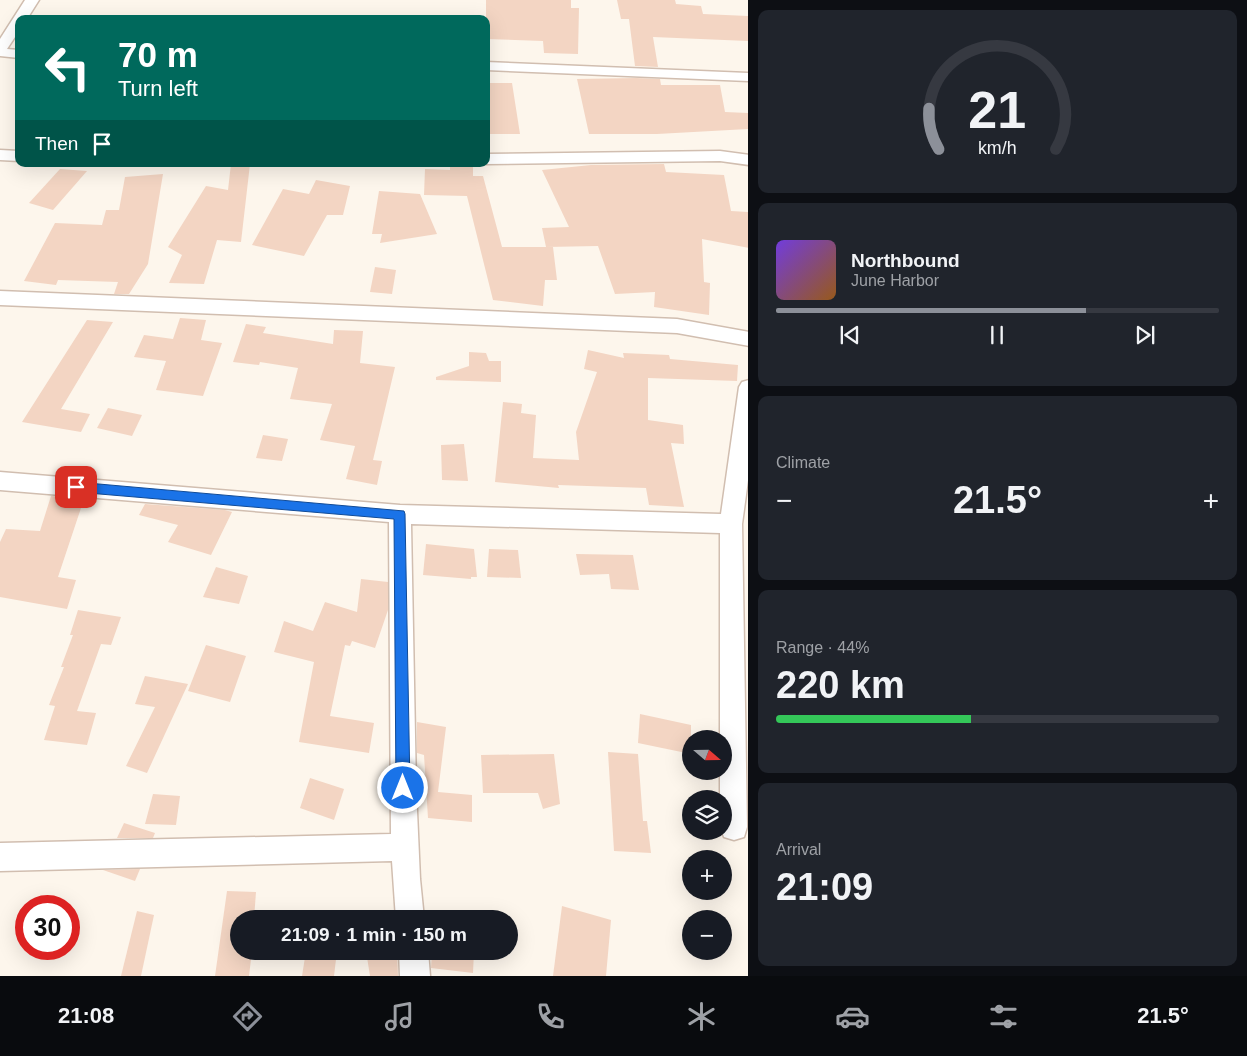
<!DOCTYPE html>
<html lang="en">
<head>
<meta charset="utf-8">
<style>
  body { margin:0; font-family:Helvetica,sans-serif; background:#20242c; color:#f1f3f6; height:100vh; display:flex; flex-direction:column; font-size:19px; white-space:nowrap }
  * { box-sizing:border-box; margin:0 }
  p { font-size:16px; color:#9ea1a6 }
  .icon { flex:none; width:28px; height:28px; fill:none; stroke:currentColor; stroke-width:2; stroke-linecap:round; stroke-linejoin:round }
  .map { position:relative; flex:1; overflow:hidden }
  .sheet { display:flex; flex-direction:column; gap:10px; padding:10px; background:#0d0f14; width:499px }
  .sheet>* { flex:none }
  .hud { position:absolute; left:15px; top:15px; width:475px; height:152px; border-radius:10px; box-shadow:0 5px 20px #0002; background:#00695c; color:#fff; overflow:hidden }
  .needle { width:32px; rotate:110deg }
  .tools { position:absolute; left:682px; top:730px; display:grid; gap:10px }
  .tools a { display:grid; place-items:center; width:50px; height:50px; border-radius:50%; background:#171b24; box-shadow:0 5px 20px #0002; font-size:25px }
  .speed { position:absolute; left:15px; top:895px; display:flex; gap:10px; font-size:25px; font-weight:700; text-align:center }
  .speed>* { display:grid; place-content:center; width:65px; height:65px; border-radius:50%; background:#171b24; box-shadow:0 5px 20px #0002; line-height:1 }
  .speed .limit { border:8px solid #d22; background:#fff; color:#111 }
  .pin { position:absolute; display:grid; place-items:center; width:42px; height:42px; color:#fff; margin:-21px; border-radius:10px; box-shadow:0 2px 8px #0006 }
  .me { position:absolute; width:55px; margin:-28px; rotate:0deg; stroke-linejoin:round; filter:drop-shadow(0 0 4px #0008) }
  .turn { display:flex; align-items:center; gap:18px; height:105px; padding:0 20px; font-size:22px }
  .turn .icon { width:65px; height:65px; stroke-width:2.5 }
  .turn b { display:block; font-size:35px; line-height:42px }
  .then { display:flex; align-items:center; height:48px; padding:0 20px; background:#0003; gap:10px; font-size:19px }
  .big { font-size:38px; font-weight:700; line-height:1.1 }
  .sheet .tile { flex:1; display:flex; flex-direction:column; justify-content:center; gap:8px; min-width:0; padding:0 18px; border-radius:10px; background:#20242c }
  .sheet .dial { align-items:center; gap:0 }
  .dial svg { height:130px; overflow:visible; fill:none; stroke:#363941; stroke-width:7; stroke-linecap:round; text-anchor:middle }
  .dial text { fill:#f1f3f6; stroke:none }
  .song { display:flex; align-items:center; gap:15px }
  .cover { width:60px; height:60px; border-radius:8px; background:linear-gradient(135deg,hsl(260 70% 55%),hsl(30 70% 35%)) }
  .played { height:5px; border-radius:2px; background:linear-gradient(90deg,#8c9099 70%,#363941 70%) }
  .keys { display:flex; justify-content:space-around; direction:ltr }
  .heat { display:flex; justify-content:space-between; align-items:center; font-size:28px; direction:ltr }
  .charge { height:8px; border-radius:4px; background:linear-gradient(90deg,#34c759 44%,#363941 0) }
  .trip { position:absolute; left:230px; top:910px; width:288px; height:50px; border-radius:25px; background:#171b24; box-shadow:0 5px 20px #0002; font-weight:700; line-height:50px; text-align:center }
  .tabs { display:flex; height:80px; justify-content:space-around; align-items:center; background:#090b0e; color:#9ea1a6 }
  .tabs .icon { width:35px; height:35px }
  .tabs .active { color:#8c9099 }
  .tabs b { font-size:22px; color:#f1f3f6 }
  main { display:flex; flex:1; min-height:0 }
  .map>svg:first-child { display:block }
  .building { fill:#f3d5c3 }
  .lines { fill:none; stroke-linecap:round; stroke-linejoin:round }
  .street-casing { stroke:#d1beb0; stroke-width:3 }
  .street { fill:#fff; fill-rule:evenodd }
  .route { fill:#1a73e8; stroke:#114b97 }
</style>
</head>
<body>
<main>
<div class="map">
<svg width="749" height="976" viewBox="0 0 749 976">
  <rect width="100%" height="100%" fill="#fdf6ec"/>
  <!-- building -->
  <g class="building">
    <path d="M486 0H571V8H579L578 54 544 53 543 41 486 39Z"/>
    <path d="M617 0H675L676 4 701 6 703 14 749 16V41L653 37 658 67 635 66 629 19H621Z"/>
    <path d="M636 78 660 79 661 85H720L725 112 749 113V129L657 134H589L577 79Z"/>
    <path d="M486 83H512L520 134H486Z"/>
    <path d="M231 164H250L241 242 217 240 204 284 169 283 182 255 168 247 206 186 228 190Z"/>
    <path d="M664 164 666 172 724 175 731 211 749 212V248L702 239 704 282 710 283 709 315 654 307 655 292 615 294 598 246 546 247 542 228 569 227 542 170 591 165Z"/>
    <path d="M450 167H473V176H483L502 247H553L557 280H545L543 306 493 300 467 196 424 195 425 169 450 170Z"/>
    <path d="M60 169 87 171 53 210 29 203Z"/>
    <path d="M163 174 148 264 129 294H114L118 282 58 280 56 285 24 281 55 223 102 225 106 210H119L125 177Z"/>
    <path d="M316 180 350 186 343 215H327L304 256 252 245 283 189 309 194Z"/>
    <path d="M379 191 420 194 437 234 380 243 382 234H372Z"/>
    <path d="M375 267 396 270 392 294 370 292Z"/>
    <path d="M180 318 206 320 201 340 222 343 203 396 156 390 166 361 134 357 144 335 173 339Z"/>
    <path d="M87 320 113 322 61 409 90 414 81 432 22 422Z"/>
    <path d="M246 324 266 327 263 333 333 344 334 330 363 331 360 363 395 367 373 460 382 461 377 485 346 479 355 446 320 440 332 404 290 399 298 368 260 362 259 365 233 362Z"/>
    <path d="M588 350 624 358 623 353 669 355 670 359 738 365 737 381 648 378V420L683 425 684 444 671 443 684 507 649 505 646 488 558 485 559 488 495 482 503 402 522 404 521 413 536 415 533 458 579 460 576 432 597 372 584 369Z"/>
    <path d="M469 352 486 353 489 361H501V382L436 380V377L469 366Z"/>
    <path d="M108 408 142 415 132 436 97 428Z"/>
    <path d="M263 435 288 439 282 461 256 458Z"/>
    <path d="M464 444 468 481 442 480 441 445Z"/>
    <path d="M51 496 84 499 58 577 76 580 67 609 0 597V542L6 529 40 531Z"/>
    <path d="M145 504 225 510 232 512 211 555 168 542 178 525 139 515Z"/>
    <path d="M426 544 474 549 477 577H471V579L423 575Z"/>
    <path d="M489 549 518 550 521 578 487 577Z"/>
    <path d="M576 554 633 555 639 590 611 589 609 574 580 575Z"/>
    <path d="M216 567 248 576 239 604 203 597Z"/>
    <path d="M361 579 388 582V610L375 648 352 641 350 646 345 645 330 716 374 723 369 753 299 742 314 662 274 652 284 621 313 631 325 602 357 612Z"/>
    <path d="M78 610 121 617 111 645 101 644 77 711 96 713 87 745 44 740 55 706 49 705 64 667H61L73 635H70Z"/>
    <path d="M206 645 246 656 230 702 188 691Z"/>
    <path d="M145 676 188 684 147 773 126 766 155 707 135 704Z"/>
    <path d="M640 714 691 725V754L638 743Z"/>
    <path d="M417 722 446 727 438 792 472 795V822L428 818 424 755 417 753Z"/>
    <path d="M608 752 638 754 643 821H647L651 853 614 851Z"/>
    <path d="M554 754 560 804 543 809 538 793H483L481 755Z"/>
    <path d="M310 778 344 789 334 820 300 808Z"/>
    <path d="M153 794 180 796 176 825 145 824Z"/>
    <path d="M124 823 155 833 153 838H117Z"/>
    <path d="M140 869 135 881 103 870Z"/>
    <path d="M227 891 256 892 254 919H239V951H252L249 976H215Z"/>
    <path d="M562 906 611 920 606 976H553Z"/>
    <path d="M137 911 154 915 141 976H121Z"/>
    <path d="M432 915 476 917V919H432Z"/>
    <path d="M306 951H337L334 976H302Z"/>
    <path d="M366 951H397L398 976H370Z"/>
    <path d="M432 951H474L473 973 431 968Z"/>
  </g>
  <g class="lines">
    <defs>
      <g id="street">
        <path d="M25 0H39L27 19H19V31L7 49 19 50V58L0 56V39Z"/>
        <path d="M486 62 749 73V81L486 70Z"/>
        <path d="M0 150 19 151V161L0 160Z"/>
        <path d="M720 151 749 155V165L720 161 486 164H485L486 154Z"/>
        <path d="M0 291 677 319 749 332V346L677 333 0 305Z"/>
        <path d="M749 380V473L742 524 747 827 744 837 734 840 724 837 722 831 724 799H720V771H724V739H720V533L411 524 416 788 420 879 424 919H396L392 861 0 871V843L391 834 389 522 0 490V472L400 505 721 514 739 387 742 382Z"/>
        <path d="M399 951H428L430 976H400Z"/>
      </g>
    </defs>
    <!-- street casing -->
    <use href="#street" class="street-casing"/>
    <!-- street -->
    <use href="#street" class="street"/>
  </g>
  <!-- route -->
  <path class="route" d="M76 482 404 511 405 514 410 788 408 793 403 795 398 793 396 788 394 519 76 492 72 491 70 487 72 484Z"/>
</svg>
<div class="tools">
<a><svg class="needle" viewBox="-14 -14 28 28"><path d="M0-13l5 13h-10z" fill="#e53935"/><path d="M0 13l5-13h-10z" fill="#9ea1a6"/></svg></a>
<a><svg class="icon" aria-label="layers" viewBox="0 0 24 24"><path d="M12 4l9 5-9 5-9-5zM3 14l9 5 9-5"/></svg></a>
<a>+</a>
<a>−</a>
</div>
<div class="speed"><div class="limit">30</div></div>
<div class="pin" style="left:76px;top:487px;background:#d93025"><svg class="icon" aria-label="arrive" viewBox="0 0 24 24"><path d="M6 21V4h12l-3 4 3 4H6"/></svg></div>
<svg class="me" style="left:403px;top:788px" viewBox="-20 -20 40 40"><circle r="17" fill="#1a73e8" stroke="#fff" stroke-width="3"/><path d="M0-11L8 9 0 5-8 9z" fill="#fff"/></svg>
<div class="trip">21:09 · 1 min · 150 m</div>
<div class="hud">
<div class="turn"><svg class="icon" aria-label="left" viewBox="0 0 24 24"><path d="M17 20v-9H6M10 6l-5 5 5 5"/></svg><div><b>70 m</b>Turn left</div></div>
<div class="then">Then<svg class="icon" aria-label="arrive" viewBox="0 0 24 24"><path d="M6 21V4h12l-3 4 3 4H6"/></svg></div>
</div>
</div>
<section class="sheet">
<div class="tile dial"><svg viewBox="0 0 100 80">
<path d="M14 69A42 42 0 1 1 86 69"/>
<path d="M14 69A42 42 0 0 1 8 44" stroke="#8c9099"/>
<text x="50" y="56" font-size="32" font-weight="700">21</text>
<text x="50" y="72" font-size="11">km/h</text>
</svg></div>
<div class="tile">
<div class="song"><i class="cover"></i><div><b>Northbound</b><p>June Harbor</p></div></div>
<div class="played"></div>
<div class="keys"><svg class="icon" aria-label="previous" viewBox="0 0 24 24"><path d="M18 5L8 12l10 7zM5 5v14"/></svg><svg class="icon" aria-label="pause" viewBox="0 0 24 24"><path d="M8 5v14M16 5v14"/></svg><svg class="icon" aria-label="next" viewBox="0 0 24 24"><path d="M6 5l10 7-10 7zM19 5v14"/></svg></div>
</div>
<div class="tile"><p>Climate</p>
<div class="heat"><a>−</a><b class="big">21.5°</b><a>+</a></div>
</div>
<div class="tile"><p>Range · 44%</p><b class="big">220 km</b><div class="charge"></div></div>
<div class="tile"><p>Arrival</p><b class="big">21:09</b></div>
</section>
</main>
<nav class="tabs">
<b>21:08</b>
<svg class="icon active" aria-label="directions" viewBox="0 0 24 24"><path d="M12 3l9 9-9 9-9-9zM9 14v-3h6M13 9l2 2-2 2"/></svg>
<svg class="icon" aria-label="music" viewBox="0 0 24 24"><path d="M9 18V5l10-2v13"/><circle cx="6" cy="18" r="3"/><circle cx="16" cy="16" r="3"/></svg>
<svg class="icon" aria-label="phone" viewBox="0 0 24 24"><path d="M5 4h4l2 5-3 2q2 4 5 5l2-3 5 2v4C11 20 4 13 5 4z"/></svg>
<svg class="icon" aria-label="climate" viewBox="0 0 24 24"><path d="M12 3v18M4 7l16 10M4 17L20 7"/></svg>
<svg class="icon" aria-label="car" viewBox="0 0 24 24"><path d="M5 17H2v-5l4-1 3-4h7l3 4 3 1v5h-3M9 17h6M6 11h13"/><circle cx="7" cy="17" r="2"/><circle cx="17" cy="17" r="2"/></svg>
<svg class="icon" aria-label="filters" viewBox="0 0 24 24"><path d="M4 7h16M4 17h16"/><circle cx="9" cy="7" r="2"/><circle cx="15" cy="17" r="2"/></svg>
<b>21.5°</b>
</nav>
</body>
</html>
